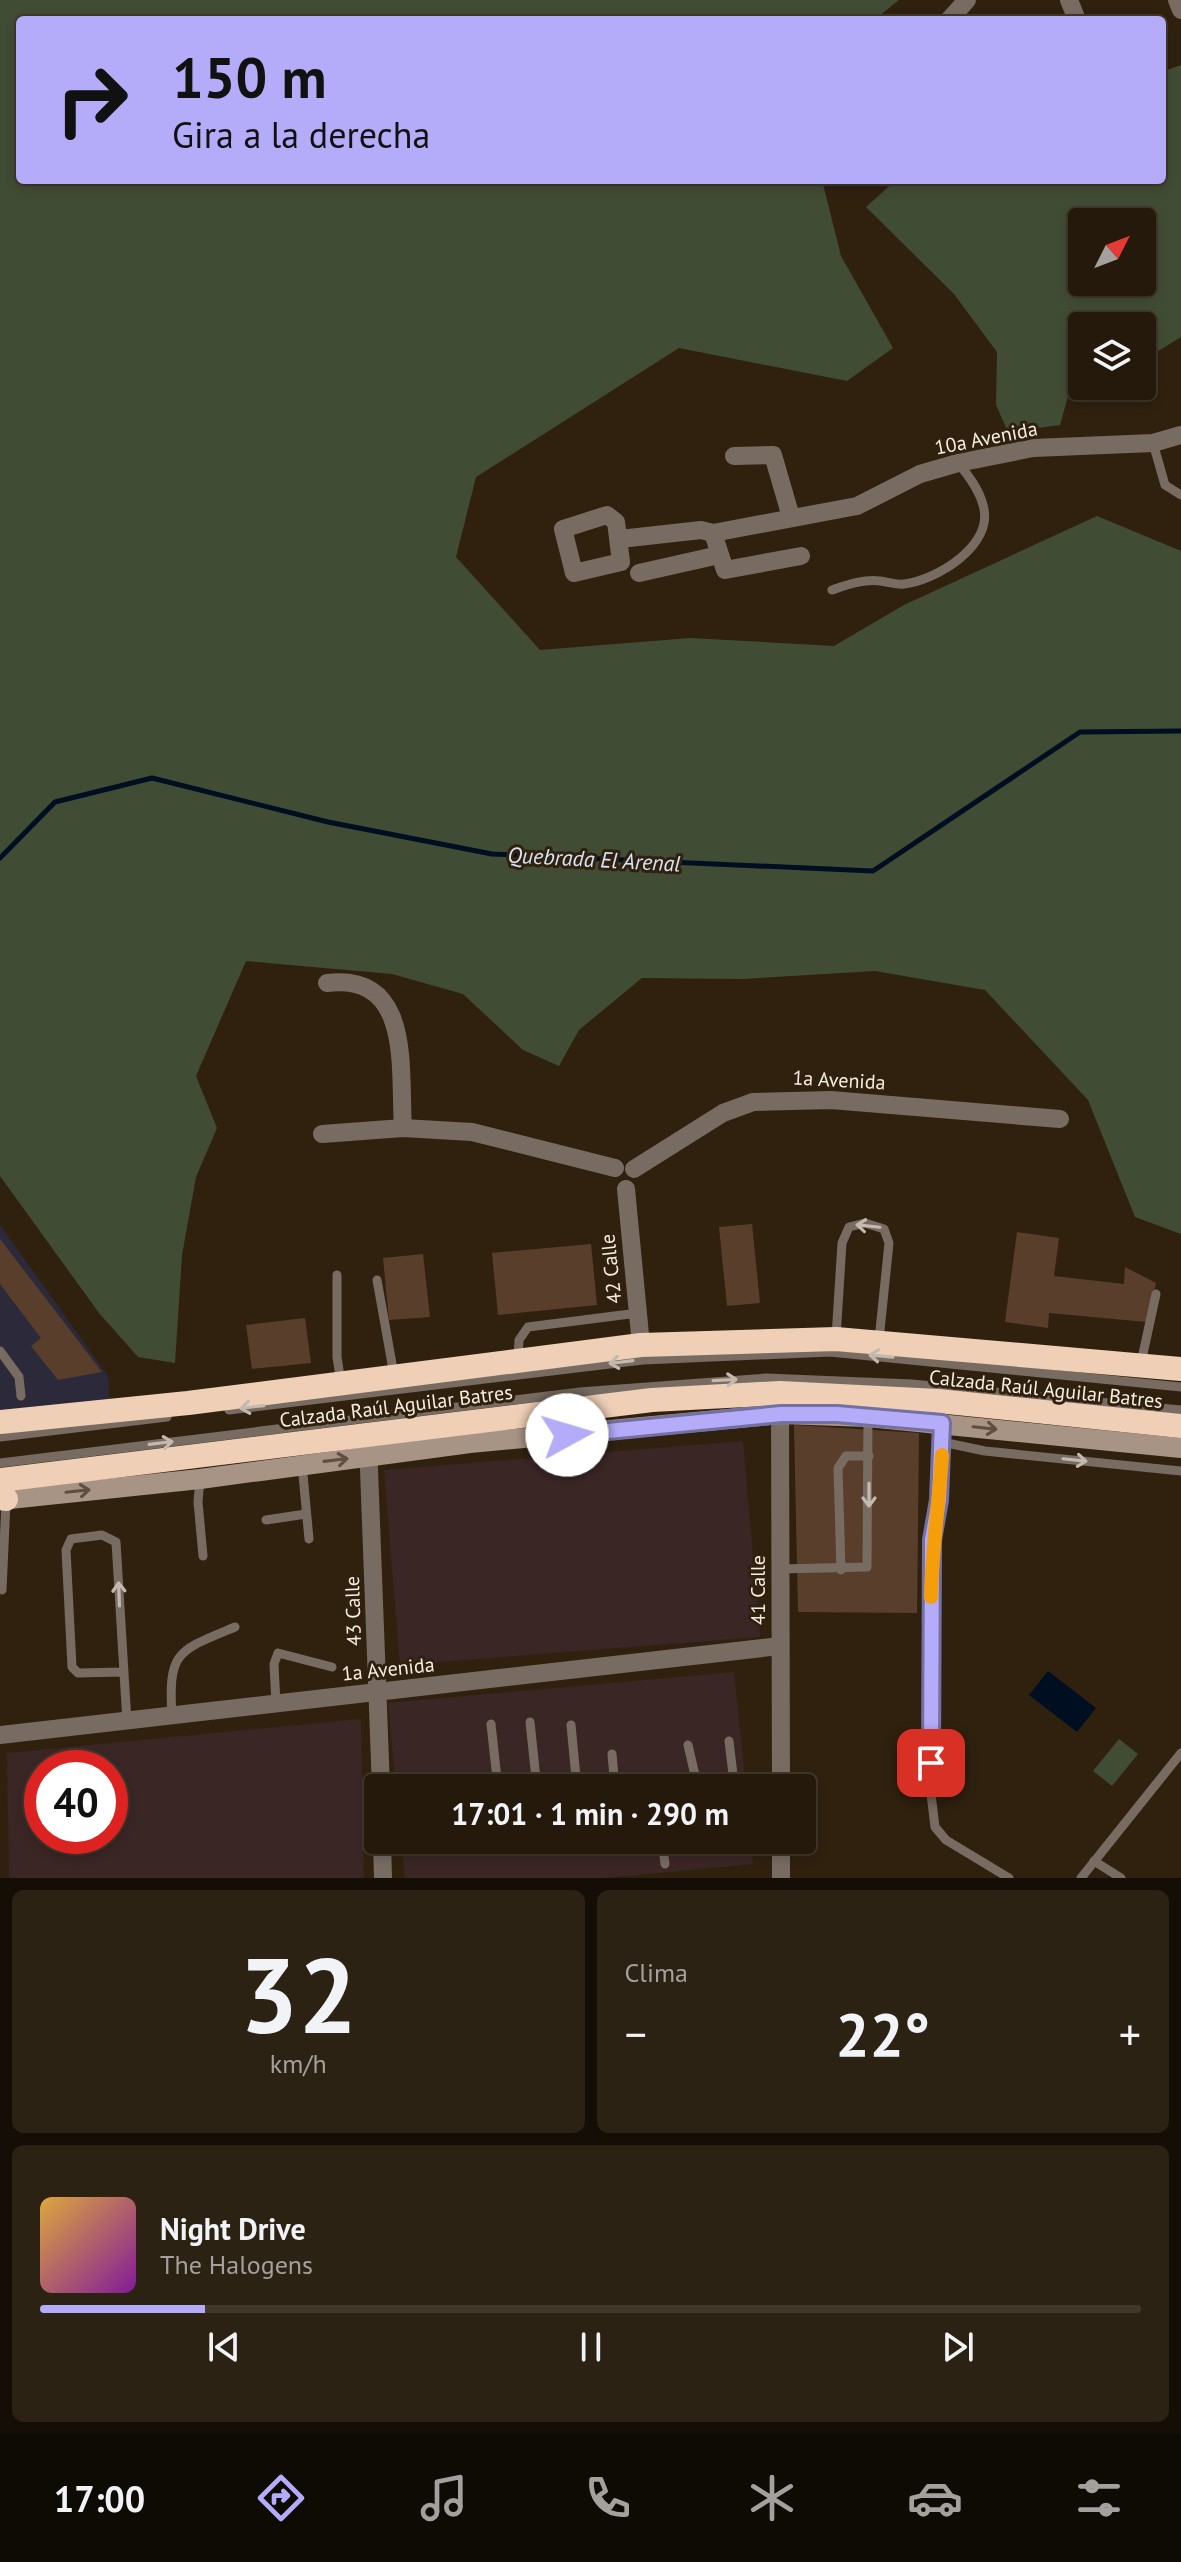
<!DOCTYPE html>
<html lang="es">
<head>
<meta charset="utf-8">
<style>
  body { margin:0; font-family:"PT Sans",sans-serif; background:#2c2214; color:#f1f3f6; height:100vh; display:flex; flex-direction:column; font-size:30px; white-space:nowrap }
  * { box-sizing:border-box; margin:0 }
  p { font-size:26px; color:#a3a09d }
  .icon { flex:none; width:44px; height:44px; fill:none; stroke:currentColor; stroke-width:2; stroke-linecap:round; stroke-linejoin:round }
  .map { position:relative; height:1878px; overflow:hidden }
  .panel { display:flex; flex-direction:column; gap:12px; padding:12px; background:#140e06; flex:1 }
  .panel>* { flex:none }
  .guide { position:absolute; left:16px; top:16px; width:1150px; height:168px; border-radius:8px; box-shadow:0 4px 12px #0003,0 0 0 2px #41382c; background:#b4acf9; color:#111; overflow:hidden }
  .needle { width:52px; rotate:48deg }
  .controls { position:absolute; left:1068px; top:208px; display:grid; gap:16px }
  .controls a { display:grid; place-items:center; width:88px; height:88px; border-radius:8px; background:#24190b; box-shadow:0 4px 12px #0003,0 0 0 2px #41382c; font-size:40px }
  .speed { position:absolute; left:24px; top:1750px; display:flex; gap:16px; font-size:40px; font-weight:700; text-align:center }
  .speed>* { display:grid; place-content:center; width:104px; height:104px; border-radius:50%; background:#24190b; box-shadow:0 4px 12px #0003,0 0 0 2px #41382c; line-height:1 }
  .speed .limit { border:12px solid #d22; background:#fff; color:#111 }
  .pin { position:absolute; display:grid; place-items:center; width:68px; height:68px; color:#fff; margin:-34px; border-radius:16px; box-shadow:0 4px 12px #0006 }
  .me { position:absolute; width:88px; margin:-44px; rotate:84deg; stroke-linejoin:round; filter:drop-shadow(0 0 6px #0008) }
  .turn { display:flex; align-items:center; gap:28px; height:168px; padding:0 24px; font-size:36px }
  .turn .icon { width:104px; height:104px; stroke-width:2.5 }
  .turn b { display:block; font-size:56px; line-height:68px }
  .big { font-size:60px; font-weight:700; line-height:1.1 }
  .panel .widget { flex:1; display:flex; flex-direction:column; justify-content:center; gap:12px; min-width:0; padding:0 28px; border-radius:12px; background:#2c2214 }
  .panel .dial { align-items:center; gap:0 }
  .dial b { font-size:104px; line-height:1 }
  .song { display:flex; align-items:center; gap:24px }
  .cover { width:96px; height:96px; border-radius:12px; background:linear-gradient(135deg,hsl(40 70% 55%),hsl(290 70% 35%)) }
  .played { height:8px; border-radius:4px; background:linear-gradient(90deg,#b4acf9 15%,#41382c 15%) }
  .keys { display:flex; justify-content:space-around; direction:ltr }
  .heat { display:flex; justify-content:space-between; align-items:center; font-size:44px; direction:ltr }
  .panel .tiles { flex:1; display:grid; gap:12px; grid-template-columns:1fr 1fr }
  .widget:last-child { grid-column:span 2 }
  .trip { position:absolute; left:364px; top:1774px; width:452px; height:80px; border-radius:8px; background:#24190b; box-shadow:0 4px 12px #0003,0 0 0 2px #41382c; font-weight:700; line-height:80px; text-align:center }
  .tab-bar { display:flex; height:128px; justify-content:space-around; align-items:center; background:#0e0a04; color:#a3a09d }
  .tab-bar .icon { width:56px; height:56px }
  .tab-bar .current { color:#b4acf9 }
  .tab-bar b { font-size:36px; color:#f1f3f6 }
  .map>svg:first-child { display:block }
  .commercial { fill:#2c293a }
  .industrial { fill:#3a2625; fill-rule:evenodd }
  .green { fill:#414c35; fill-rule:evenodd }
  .water { fill:#000e22 }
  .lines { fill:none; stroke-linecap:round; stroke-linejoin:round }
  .stream { stroke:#000e22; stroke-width:5 }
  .building { fill:#593f2b }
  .lane { stroke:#786c62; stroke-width:9 }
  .street { stroke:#786c62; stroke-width:18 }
  .secondary { stroke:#a89484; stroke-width:20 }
  .highway { stroke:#efd0b7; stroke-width:24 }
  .oneway { stroke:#c4b9af }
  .oneway2 { stroke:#604f3e }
  .route-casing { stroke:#7570a2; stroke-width:20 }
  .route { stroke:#b4acf9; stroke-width:14 }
  .slow { stroke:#f59e0b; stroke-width:14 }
  .labels { text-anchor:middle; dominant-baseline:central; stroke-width:6; stroke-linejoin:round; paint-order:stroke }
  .street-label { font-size:20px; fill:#f7ede2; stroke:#30210f }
  .water-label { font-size:22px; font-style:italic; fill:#d4e4f7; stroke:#30210f }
</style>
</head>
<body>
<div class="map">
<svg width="1181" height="1878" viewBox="0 0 1181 1878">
  <rect width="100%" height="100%" fill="#30210f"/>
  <!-- commercial -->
  <path class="commercial" d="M0 1225 108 1376 110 1411 0 1416Z"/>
  <!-- industrial -->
  <g class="industrial">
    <path d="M743 1441 760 1637 400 1665 384 1470Z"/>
    <path d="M734 1672 746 1788H396L388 1703Z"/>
    <path d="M361 1719 364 1878H9L7 1753ZM42 1768H110V1836H42Z"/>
    <path d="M401 1840H751L753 1864 605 1878H405Z"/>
  </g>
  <!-- green -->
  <g class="green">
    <path d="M0 0H899L874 20H20V180H822L841 256 893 348 847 381 679 348 476 477 456 557 540 650 690 638 834 646 904 605 1097 516 1181 551V1234L1135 1217 1088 1100 985 990 875 971 743 979 642 978 579 1030 559 1066 523 1050 463 994 392 974 246 961 196 1076 217 1128 196 1177 182 1255 175 1363 138 1357 99 1313 0 1176Z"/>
    <path d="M1181 65V337L1142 361V326H1082V379L1072 382 1060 425 1008 432 996 405 997 352 954 294 866 207 896 180H1162V72ZM1082 222H1142V282H1082Z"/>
    <path d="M1119 1739 1138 1754 1112 1786 1093 1771Z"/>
  </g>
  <!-- water -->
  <path class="water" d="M1048 1671 1096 1708 1077 1732 1029 1695Z"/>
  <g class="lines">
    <!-- stream -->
    <path class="stream" d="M0 858 55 802 152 778 328 822 492 854 873 871 1080 732 1181 731"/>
  </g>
  <!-- building -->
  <g class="building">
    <path d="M752 1224 760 1303 727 1306 719 1227Z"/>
    <path d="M1017 1232 1059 1238 1054 1276 1124 1284 1125 1267 1156 1283 1147 1322 1049 1313 1048 1328 1005 1322Z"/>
    <path d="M0 1239 63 1321 102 1372 58 1380 31 1346 41 1338 0 1284Z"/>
    <path d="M591 1244 597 1305 498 1315 492 1253Z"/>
    <path d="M423 1254 430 1317 389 1320 383 1258Z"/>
    <path d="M305 1318 311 1363 252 1369 246 1325Z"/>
    <path d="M794 1425 919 1433 917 1613 798 1612Z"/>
  </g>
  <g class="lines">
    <!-- lane -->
    <g class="lane">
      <path d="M1153 443 1165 485 1181 495"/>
      <path d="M832 590C847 585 863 579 880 581 888 582 895 585 904 584 937 580 995 545 983 505 979 489 968 475 958 463"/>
      <path d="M337 1275V1357L341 1383"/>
      <path d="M377 1280 394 1375"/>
      <path d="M836 1337 842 1243 849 1227 865 1223 884 1229 889 1243 879 1340"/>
      <path d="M0 1351 19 1377 21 1396"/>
      <path d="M518 1358 519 1340 528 1327 638 1313"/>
      <path d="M1141 1363 1156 1294"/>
      <path d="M229 1410 643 1360 830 1352 1181 1387"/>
      <path d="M942 1423 939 1500 932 1540 931 1794 935 1827 946 1840 1009 1878"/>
      <path d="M0 1437 167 1417"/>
      <path d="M942 1442 985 1451 1181 1471"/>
      <path d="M0 1463 580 1392 766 1378 912 1384 1181 1410"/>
      <path d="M302 1464 309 1539"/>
      <path d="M200 1479 198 1502 203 1556"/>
      <path d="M266 1520 306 1514"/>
      <path d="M780 1569 867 1567 868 1417"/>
      <path d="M841 1570 838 1468 846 1456H869"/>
      <path d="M2 1590 6 1502"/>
      <path d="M122 1672 78 1673 72 1667 66 1550 71 1539 102 1535 116 1542 127 1722"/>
      <path d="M276 1704 274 1664 278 1653 332 1667"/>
      <path d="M172 1717C168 1651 177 1651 235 1627"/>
      <path d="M530 1722 537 1788"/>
      <path d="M491 1724 498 1788"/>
      <path d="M571 1725 577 1788"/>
      <path d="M688 1745 698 1788"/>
      <path d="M612 1754 615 1788"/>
      <path d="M702 1788 734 1783 729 1741"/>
      <path d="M621 1840V1844"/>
      <path d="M662 1840 665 1864"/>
      <path d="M707 1840 708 1850"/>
      <path d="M740 1840V1848"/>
      <path d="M1094 1861 1121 1878"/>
      <path d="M1081 1878 1181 1753"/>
    </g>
    <!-- street -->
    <g class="street">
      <path d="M1069 0 1077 20"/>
      <path d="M1177 0 1181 10"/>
      <path d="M949 20 967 0"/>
      <path d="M734 456 773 455 791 517"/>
      <path d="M607 515 616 522 621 562 574 573 563 529Z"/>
      <path d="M713 533 725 570 801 556"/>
      <path d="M620 539 701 530 713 533 857 506 920 474 958 463 1033 448 1153 443 1181 435"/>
      <path d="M639 573 719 555"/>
      <path d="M327 983C413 973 399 1068 403 1128"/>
      <path d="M322 1134 403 1128 472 1132 615 1168"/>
      <path d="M634 1169 723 1113 753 1102 831 1100 1060 1119"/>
      <path d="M626 1189 641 1345"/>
      <path d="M780 1403 781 1788"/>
      <path d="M368 1443 381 1788"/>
      <path d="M0 1735 780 1646"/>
      <path d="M382 1840 383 1878"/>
      <path d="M781 1840V1878"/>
    </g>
    <!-- secondary -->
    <path class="secondary" d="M0 1500 200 1479 470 1443 781 1414 868 1417 1181 1448"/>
    <!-- highway -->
    <g class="highway">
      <path d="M0 1422 188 1403 641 1345 836 1339 1181 1369"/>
      <path d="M0 1480 652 1400 780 1393 938 1401 1181 1426"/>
      <path d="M0 1498 6 1499"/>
    </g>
  </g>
  <!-- one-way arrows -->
  <defs><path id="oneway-shaft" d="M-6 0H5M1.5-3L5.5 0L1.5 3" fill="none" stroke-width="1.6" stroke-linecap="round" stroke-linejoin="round" transform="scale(2)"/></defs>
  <g class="oneway">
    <use href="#oneway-shaft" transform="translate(868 1226) rotate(-174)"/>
    <use href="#oneway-shaft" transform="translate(881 1356) rotate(-175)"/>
    <use href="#oneway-shaft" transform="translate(621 1362) rotate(173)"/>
    <use href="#oneway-shaft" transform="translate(725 1380) rotate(-3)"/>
    <use href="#oneway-shaft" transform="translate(252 1407) rotate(173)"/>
    <use href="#oneway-shaft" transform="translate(161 1443) rotate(-7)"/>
    <use href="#oneway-shaft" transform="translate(1075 1460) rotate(6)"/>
    <use href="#oneway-shaft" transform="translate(869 1495) rotate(90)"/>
    <use href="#oneway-shaft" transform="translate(119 1594) rotate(-92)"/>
  </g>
  <g class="oneway2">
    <use href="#oneway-shaft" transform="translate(985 1428) rotate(6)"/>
    <use href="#oneway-shaft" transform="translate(336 1460) rotate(-7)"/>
    <use href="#oneway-shaft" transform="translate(78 1491) rotate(-6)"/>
  </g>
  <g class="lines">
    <defs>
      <path id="route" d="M567 1435 781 1414H837L942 1423 939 1500 932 1540 931 1763"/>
    </defs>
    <!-- route casing -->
    <use href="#route" class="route-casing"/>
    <!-- route -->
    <use href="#route" class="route"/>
    <!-- slow -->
    <path class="slow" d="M931 1597C932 1549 939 1503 942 1455"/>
  </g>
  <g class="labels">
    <!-- street labels -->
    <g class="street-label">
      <text transform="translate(986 438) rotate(-11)">10a Avenida</text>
      <text transform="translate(839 1080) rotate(3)">1a Avenida</text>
      <text transform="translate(611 1269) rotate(-96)">42 Calle</text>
      <text transform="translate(1046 1389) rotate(6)">Calzada Raúl Aguilar Batres</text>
      <text transform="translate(396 1406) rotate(-7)">Calzada Raúl Aguilar Batres</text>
      <text transform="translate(758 1590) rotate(-90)">41 Calle</text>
      <text transform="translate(353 1611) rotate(-92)">43 Calle</text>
      <text transform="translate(388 1669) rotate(-6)">1a Avenida</text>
    </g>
    <!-- water labels -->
    <g class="water-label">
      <text transform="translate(594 859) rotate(3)">Quebrada El Arenal</text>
    </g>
  </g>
</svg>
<div class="controls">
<a><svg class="needle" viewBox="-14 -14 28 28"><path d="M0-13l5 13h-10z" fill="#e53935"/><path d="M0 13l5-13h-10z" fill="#a3a09d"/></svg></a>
<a><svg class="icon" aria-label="layers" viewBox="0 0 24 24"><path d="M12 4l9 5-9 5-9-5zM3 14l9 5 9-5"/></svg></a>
</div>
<div class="speed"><div class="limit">40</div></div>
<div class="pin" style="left:931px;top:1763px;background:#d93025"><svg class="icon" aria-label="arrive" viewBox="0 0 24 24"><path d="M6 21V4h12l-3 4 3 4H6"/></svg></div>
<svg class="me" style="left:567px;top:1435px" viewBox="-20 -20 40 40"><circle r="19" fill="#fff"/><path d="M0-13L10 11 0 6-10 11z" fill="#b4acf9"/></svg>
<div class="trip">17:01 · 1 min · 290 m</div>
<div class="guide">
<div class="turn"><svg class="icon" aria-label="right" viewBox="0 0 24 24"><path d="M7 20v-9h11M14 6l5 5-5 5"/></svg><div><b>150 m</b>Gira a la derecha</div></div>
</div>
</div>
<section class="panel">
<div class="tiles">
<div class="widget dial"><b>32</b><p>km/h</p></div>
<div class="widget"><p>Clima</p>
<div class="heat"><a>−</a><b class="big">22°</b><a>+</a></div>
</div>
<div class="widget">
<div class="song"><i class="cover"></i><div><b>Night Drive</b><p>The Halogens</p></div></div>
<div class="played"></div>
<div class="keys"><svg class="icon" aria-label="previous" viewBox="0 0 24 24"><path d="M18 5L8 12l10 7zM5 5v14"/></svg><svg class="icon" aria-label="pause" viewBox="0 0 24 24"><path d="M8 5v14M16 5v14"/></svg><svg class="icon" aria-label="next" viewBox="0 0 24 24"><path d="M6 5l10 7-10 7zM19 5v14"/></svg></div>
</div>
</div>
</section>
<nav class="tab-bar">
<b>17:00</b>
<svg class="icon current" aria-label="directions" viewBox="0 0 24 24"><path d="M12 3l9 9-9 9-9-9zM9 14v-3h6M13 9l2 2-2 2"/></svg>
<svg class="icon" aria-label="music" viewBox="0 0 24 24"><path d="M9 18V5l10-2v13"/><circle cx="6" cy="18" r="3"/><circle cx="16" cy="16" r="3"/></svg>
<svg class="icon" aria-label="phone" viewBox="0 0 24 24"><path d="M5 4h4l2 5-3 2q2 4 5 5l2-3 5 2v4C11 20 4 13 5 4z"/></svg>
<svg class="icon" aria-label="climate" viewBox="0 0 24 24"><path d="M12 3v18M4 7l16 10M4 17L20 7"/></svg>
<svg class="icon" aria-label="car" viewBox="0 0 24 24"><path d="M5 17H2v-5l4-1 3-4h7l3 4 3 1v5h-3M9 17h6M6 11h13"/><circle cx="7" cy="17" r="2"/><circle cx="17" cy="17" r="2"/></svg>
<svg class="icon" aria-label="filters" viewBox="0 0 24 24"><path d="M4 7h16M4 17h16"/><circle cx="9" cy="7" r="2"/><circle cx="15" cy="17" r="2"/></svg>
</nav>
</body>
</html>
